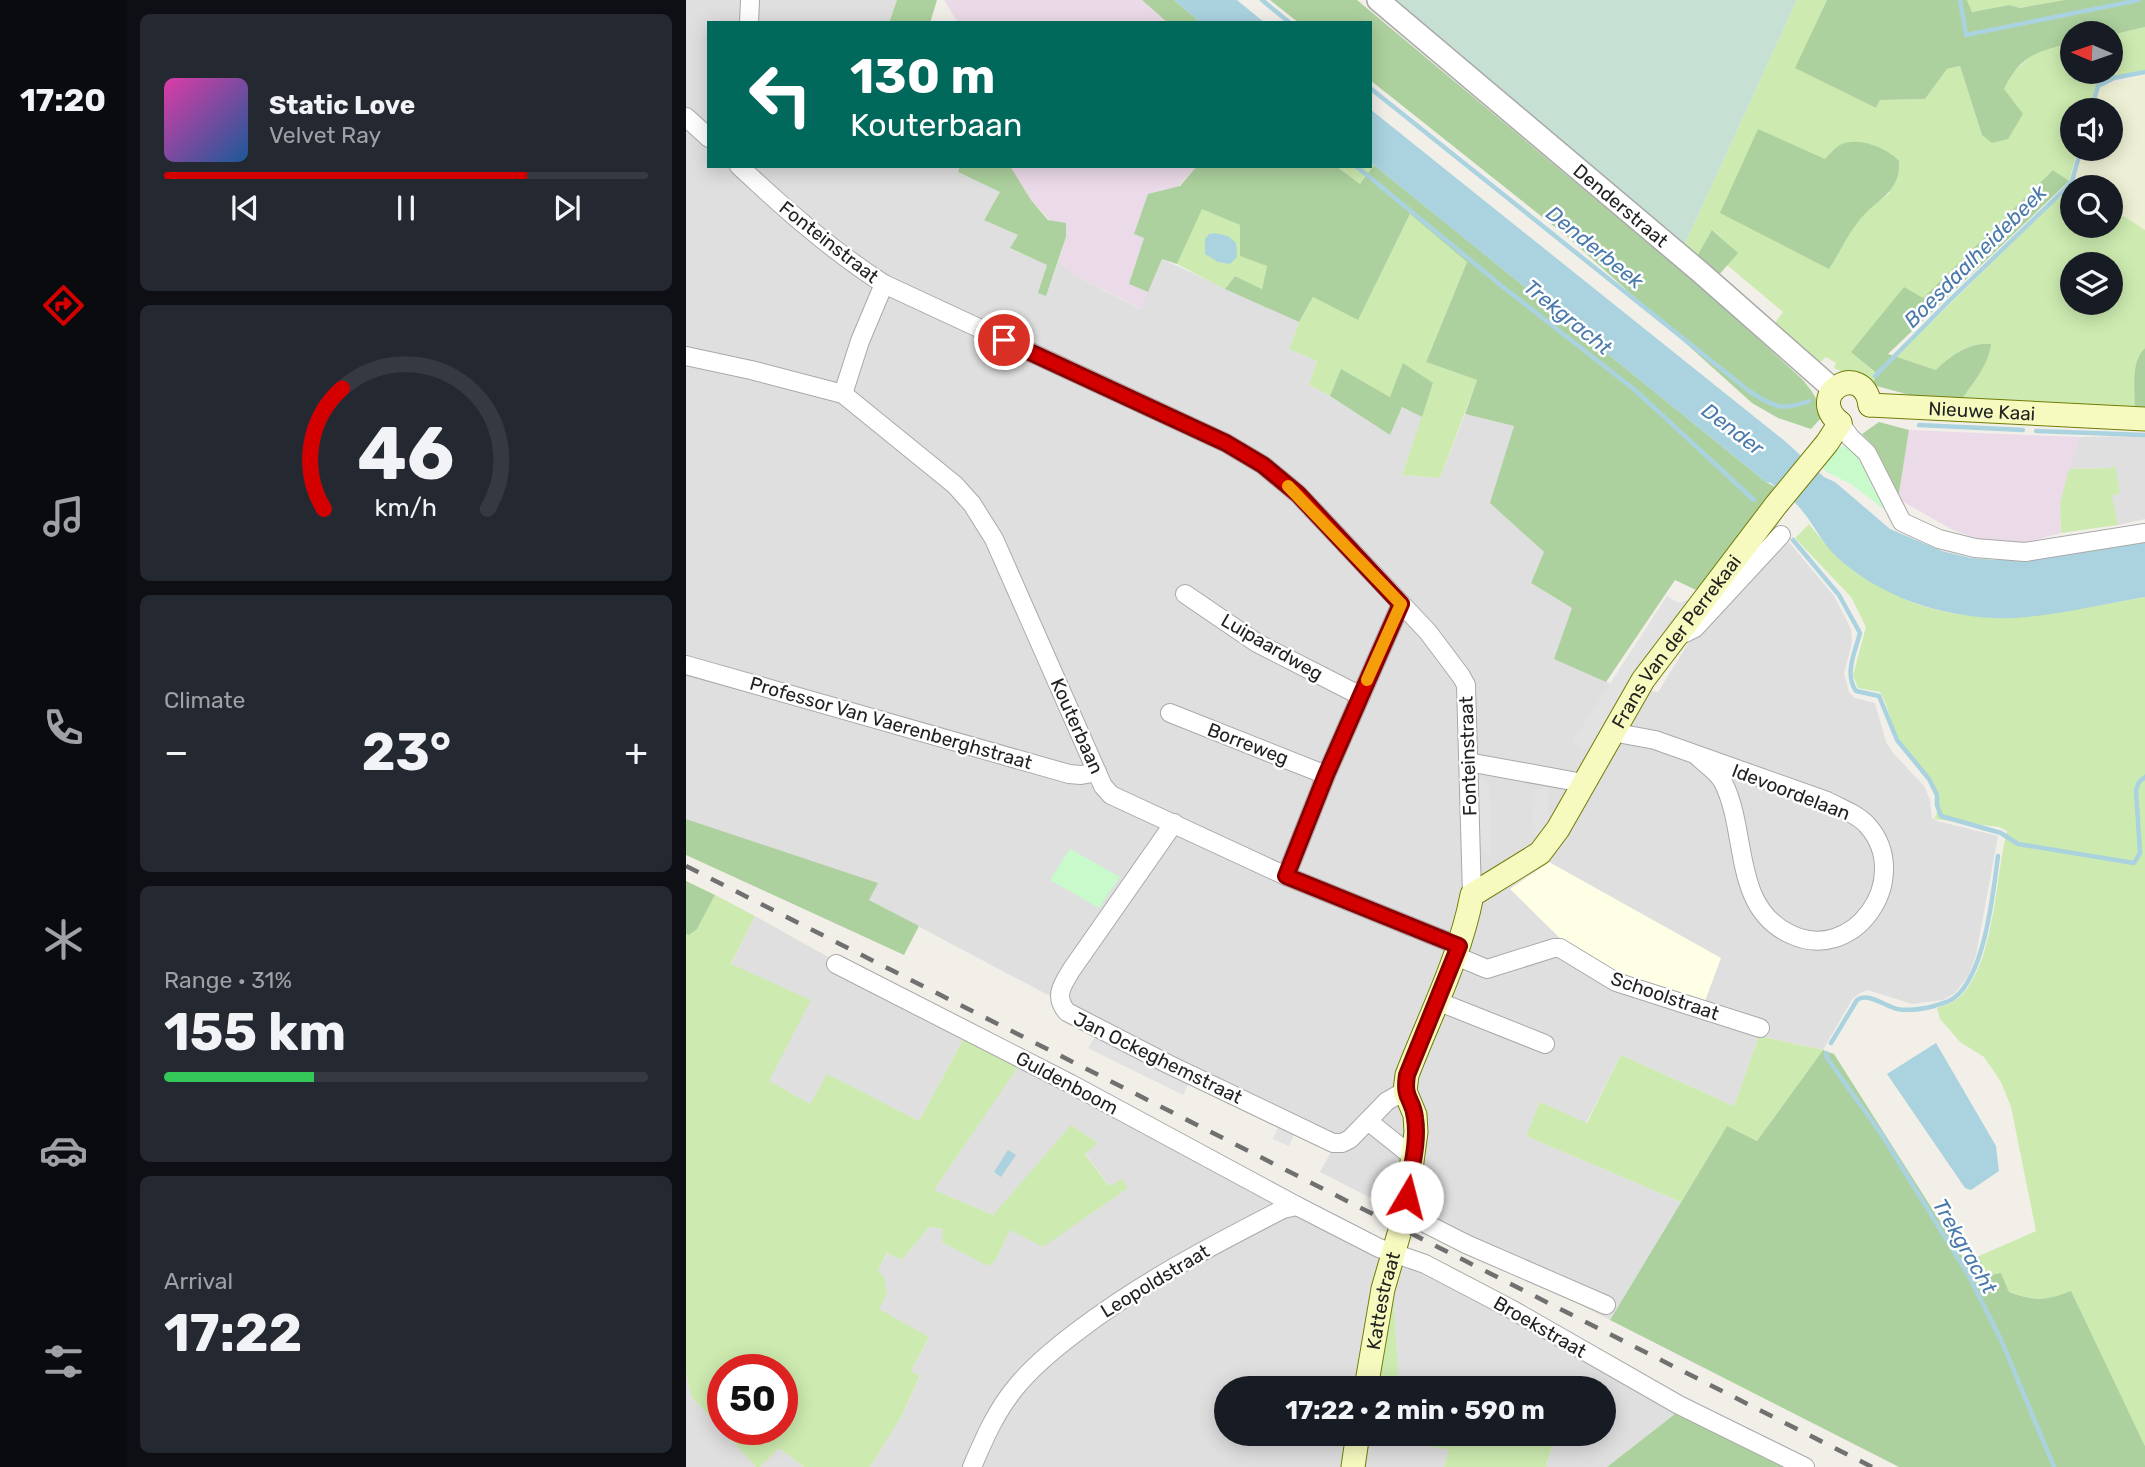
<!DOCTYPE html>
<html lang="en">
<head>
<meta charset="utf-8">
<style>
  body { margin:0; font-family:Rubik,sans-serif; background:#242831; color:#f1f3f6; height:100vh; display:flex; flex-direction:column; font-size:26px; white-space:nowrap }
  * { box-sizing:border-box; margin:0 }
  p { font-size:23px; color:#9ea1a6 }
  .icon { flex:none; width:38px; height:38px; fill:none; stroke:currentColor; stroke-width:2; stroke-linecap:round; stroke-linejoin:round }
  .map { position:relative; flex:1; overflow:hidden }
  .side { display:flex; flex-direction:column; gap:14px; padding:14px; background:#0d0f14; width:560px }
  .side>* { flex:none }
  .hud { position:absolute; left:21px; top:21px; width:665px; height:147px; border-radius:0px; box-shadow:0 4px 18px #0003; background:#00695c; color:#fff; overflow:hidden }
  .needle { width:46px; rotate:272deg }
  .buttons { position:absolute; left:1374px; top:21px; display:grid; gap:14px }
  .buttons a { display:grid; place-items:center; width:63px; height:63px; border-radius:50%; background:#171b24; box-shadow:0 4px 18px #0003; font-size:35px }
  .speed { position:absolute; left:21px; top:1354px; display:flex; gap:14px; font-size:35px; font-weight:700; text-align:center }
  .speed>* { display:grid; place-content:center; width:91px; height:91px; border-radius:50%; background:#171b24; box-shadow:0 4px 18px #0003; line-height:1 }
  .speed .limit { border:10px solid #d22; background:#fff; color:#111 }
  .pin { position:absolute; display:grid; place-items:center; width:60px; height:60px; color:#fff; margin:-30px; border:4px solid #fff; border-radius:50%; box-shadow:0 2px 7px #0007 }
  .me { position:absolute; width:77px; margin:-38px; rotate:8deg; stroke-linejoin:round; filter:drop-shadow(0 0 5px #0008) }
  .turn { display:flex; align-items:center; gap:24px; height:147px; padding:0 28px; font-size:32px }
  .turn .icon { width:91px; height:91px; stroke-width:2.5 }
  .turn b { display:block; font-size:49px; line-height:60px }
  .big { font-size:52px; font-weight:700; line-height:1.1 }
  .side .card { flex:1; display:flex; flex-direction:column; justify-content:center; gap:10px; min-width:0; padding:0 24px; border-radius:10px; background:#242831 }
  .side .dial { align-items:center; gap:0 }
  .dial svg { height:182px; overflow:visible; fill:none; stroke:#363941; stroke-width:7; stroke-linecap:round; text-anchor:middle }
  .dial text { fill:#f1f3f6; stroke:none }
  .song { display:flex; align-items:center; gap:21px }
  .cover { width:84px; height:84px; border-radius:10px; background:linear-gradient(135deg,hsl(320 70% 55%),hsl(210 70% 35%)) }
  .played { height:7px; border-radius:4px; background:linear-gradient(90deg,#d40000 75%,#363941 75%) }
  .keys { display:flex; justify-content:space-around; direction:ltr }
  .heat { display:flex; justify-content:space-between; align-items:center; font-size:38px; direction:ltr }
  .charge { height:10px; border-radius:5px; background:linear-gradient(90deg,#34c759 31%,#363941 0) }
  .trip { position:absolute; left:528px; top:1376px; width:402px; height:70px; border-radius:35px; background:#171b24; box-shadow:0 4px 18px #0003; font-weight:700; line-height:70px; text-align:center }
  main { display:flex; flex:1; min-height:0 }
  .tabs { display:flex; flex-direction:column; width:126px; justify-content:space-around; align-items:center; background:#090b0e; color:#9ea1a6 }
  .tabs .icon { width:49px; height:49px }
  .tabs .active { color:#d40000 }
  .tabs b { font-size:32px; color:#f1f3f6 }
  .map>svg:first-child { display:block }
  .residential { fill:#e0dfdf }
  .industrial { fill:#ebdbe8 }
  .education { fill:#ffffe5 }
  .farmland { fill:#eef0d5 }
  .grass { fill:#cdebb0; fill-rule:evenodd }
  .forest { fill:#add19e }
  .wetland { fill:#c6e0d4 }
  .park { fill:#c8facc }
  .parking { fill:#e2e2e2 }
  .water { fill:#aad3df }
  .lines { fill:none; stroke-linecap:round; stroke-linejoin:round }
  .stream { stroke:#aad3df; stroke-width:4.5 }
  .minor-casing { stroke:#a9a9a9; stroke-width:20 }
  .tertiary-casing { stroke:#a9a9a9; stroke-width:24 }
  .secondary-casing { stroke:#707d05; stroke-width:25 }
  .minor { stroke:#fff; stroke-width:18 }
  .tertiary { stroke:#fff; stroke-width:21 }
  .secondary { stroke:#f7fabf; stroke-width:23 }
  .rail { stroke:#707070; stroke-width:4.5; stroke-dasharray:14 14; stroke-linecap:butt }
  .route-casing { stroke:#8a0000; stroke-width:18 }
  .route { stroke:#d40000; stroke-width:12 }
  .slow { stroke:#f59e0b; stroke-width:12 }
  .labels { text-anchor:middle; dominant-baseline:central; stroke-width:5; stroke-linejoin:round; paint-order:stroke }
  .street-label { font-size:19px; fill:#222; stroke:#fff }
  .water-label { font-size:21px; font-style:italic; fill:#4a7aab; stroke:#fff }
</style>
</head>
<body>
<main>
<nav class="tabs">
<b>17:20</b>
<svg class="icon active" aria-label="directions" viewBox="0 0 24 24"><path d="M12 3l9 9-9 9-9-9zM9 14v-3h6M13 9l2 2-2 2"/></svg>
<svg class="icon" aria-label="music" viewBox="0 0 24 24"><path d="M9 18V5l10-2v13"/><circle cx="6" cy="18" r="3"/><circle cx="16" cy="16" r="3"/></svg>
<svg class="icon" aria-label="phone" viewBox="0 0 24 24"><path d="M5 4h4l2 5-3 2q2 4 5 5l2-3 5 2v4C11 20 4 13 5 4z"/></svg>
<svg class="icon" aria-label="climate" viewBox="0 0 24 24"><path d="M12 3v18M4 7l16 10M4 17L20 7"/></svg>
<svg class="icon" aria-label="car" viewBox="0 0 24 24"><path d="M5 17H2v-5l4-1 3-4h7l3 4 3 1v5h-3M9 17h6M6 11h13"/><circle cx="7" cy="17" r="2"/><circle cx="17" cy="17" r="2"/></svg>
<svg class="icon" aria-label="filters" viewBox="0 0 24 24"><path d="M4 7h16M4 17h16"/><circle cx="9" cy="7" r="2"/><circle cx="15" cy="17" r="2"/></svg>
</nav>
<section class="side">
<div class="card">
<div class="song"><i class="cover"></i><div><b>Static Love</b><p>Velvet Ray</p></div></div>
<div class="played"></div>
<div class="keys"><svg class="icon" aria-label="previous" viewBox="0 0 24 24"><path d="M18 5L8 12l10 7zM5 5v14"/></svg><svg class="icon" aria-label="pause" viewBox="0 0 24 24"><path d="M8 5v14M16 5v14"/></svg><svg class="icon" aria-label="next" viewBox="0 0 24 24"><path d="M6 5l10 7-10 7zM19 5v14"/></svg></div>
</div>
<div class="card dial"><svg viewBox="0 0 100 80">
<path d="M14 69A42 42 0 1 1 86 69"/>
<path d="M14 69A42 42 0 0 1 22 16" stroke="#d40000"/>
<text x="50" y="56" font-size="32" font-weight="700">46</text>
<text x="50" y="72" font-size="11">km/h</text>
</svg></div>
<div class="card"><p>Climate</p>
<div class="heat"><a>−</a><b class="big">23°</b><a>+</a></div>
</div>
<div class="card"><p>Range · 31%</p><b class="big">155 km</b><div class="charge"></div></div>
<div class="card"><p>Arrival</p><b class="big">17:22</b></div>
</section>
<div class="map">
<svg width="1459" height="1467" viewBox="0 0 1459 1467">
  <rect width="100%" height="100%" fill="#f2efe9"/>
  <!-- residential -->
  <g class="residential">
    <path d="M0 0H211L203 23H23V166H274L272 172 315 192 298 219 332 235 325 249 362 265 353 293 360 295 373 259 387 275 454 309 476 259 613 322 603 349 631 361 623 385 644 396 704 435 716 407 736 417 716 475 754 478 779 414 828 426 805 503 858 552 845 583 886 608 920 682 972 692 1003 642 1050 593 1103 542 1148 596 1165 629 1166 643 1158 673 1163 692 1169 698 1189 703 1200 742 1208 754 1238 786 1244 800 1246 818 1251 821 1312 836 1290 955 1283 975 1269 993 1257 1000 1226 1004 1182 990 1174 993 1167 998 1137 1050 1073 1036 1048 1106 935 1055 900 1123 854 1103 840 1136 995 1202 924 1320 634 1172 653 1137 392 1008 360 994 183 900 191 883 0 819Z"/>
    <path d="M1459 436V519L1432 525 1425 495V468L1383 469 1393 437Z"/>
    <path d="M69 916 280 1034 233 1121 141 1075 125 1105 83 1082 45 965Z"/>
    <path d="M334 1064 846 1327 994 1410 921 1467H861L860 1466 868 1442 841 1433H919V1388H713L707 1292 688 1388H541V1433H679L764 1450 758 1467H184L215 1417 234 1377 225 1371 243 1338 192 1309 191 1270 202 1253 216 1260 243 1227 257 1229 309 1261 324 1229 424 1187 399 1153 411 1143 307 1215 247 1190Z"/>
    <path d="M0 1373 5 1396 70 1467H0Z"/>
    <path d="M93 1448 118 1467H74Z"/>
  </g>
  <!-- industrial -->
  <g class="industrial">
    <path d="M258 0H456L482 23H272Z"/>
    <path d="M324 166H511L448 234 458 238 443 284 462 292 455 309 387 275 373 259 380 237 345 200Z"/>
    <path d="M1223 430 1393 437 1374 503 1375 533 1327 546 1305 543 1267 530 1212 499Z"/>
  </g>
  <!-- education -->
  <path class="education" d="M863 862 1035 958 1019 1001 915 969 882 946 824 889Z"/>
  <!-- farmland -->
  <path class="farmland" d="M1459 75V230L1425 208 1424 187H1392L1386 184 1396 149H1424V110H1407L1413 89 1416 86Z"/>
  <!-- grass -->
  <g class="grass">
    <path d="M1111 0H1141L1110 68 1190 108 1194 100 1239 99 1261 69 1274 66 1296 135 1325 74 1349 52 1386 43V72H1424L1425 35 1459 27V70L1423 78 1413 82 1403 110H1386V149H1392L1383 181 1367 170 1237 298 1166 352 1190 374 1187 385 1148 368 1150 363 1140 357 1135 362 1116 350 1089 323 1097 312 1041 265 1051 253 1027 230 1010 258 998 246ZM1147 150 1204 193 1181 210 1170 224 1143 269 1123 154 1140 160Z"/>
    <path d="M1281 0H1378L1334 8 1322 5 1286 12Z"/>
    <path d="M684 162 688 165 674 184 650 166H684Z"/>
    <path d="M1386 184 1392 187H1386V226H1424L1425 208 1459 230V348C1444 362 1449 390 1449 409L1274 402C1286 384 1303 365 1304 344 1283 342 1264 356 1250 370L1210 357ZM1386 264H1424V303H1386Z"/>
    <path d="M515 208 554 225 581 266 576 289 549 276 539 289 491 264Z"/>
    <path d="M724 214 781 262 740 362 791 380 754 478 716 475 747 383 704 397 656 370 644 396 623 385 631 361 603 349 613 322 627 297 672 319Z"/>
    <path d="M1429 465 1434 493 1426 496 1432 525 1375 533 1374 503 1383 469 1425 468Z"/>
    <path d="M1123 524C1146 554 1160 563 1191 582 1201 589 1212 597 1223 601 1300 632 1381 610 1459 597V1446L1385 1292C1360 1301 1348 1300 1323 1292L1315 1274 1300 1276 1293 1256 1350 1231 1325 1107 1315 1082 1298 1057 1274 1042 1254 1019 1251 1008C1259 1005 1269 1002 1275 996 1309 961 1309 878 1321 831L1313 827 1248 819C1266 787 1228 764 1213 739 1204 724 1203 707 1194 692L1172 688 1167 675 1180 627 1165 597 1109 538Z"/>
    <path d="M29 895 69 916 45 964 125 1000 83 1081 124 1104 141 1074 233 1121 280 1034 334 1064 248 1190 307 1215 385 1125 412 1143 399 1154 423 1186 436 1179 442 1188 357 1247 324 1230 309 1261 302 1266 256 1242 257 1229 243 1227 216 1260 201 1253 192 1270 198 1277 201 1294 193 1309 243 1337 225 1371 234 1376 215 1417 184 1467H118L93 1448 74 1467H70L5 1396 0 1373V934L11 929ZM37 1370H96V1430H37Z"/>
    <path d="M1073 1036 1137 1050 1071 1141 1041 1126 995 1202 840 1136 854 1102 901 1123 935 1055 1048 1106Z"/>
    <path d="M707 1288 713 1388H688Z"/>
    <path d="M841 1433 868 1442 860 1465 861 1467H758L763 1450 679 1434Z"/>
  </g>
  <!-- forest -->
  <g class="forest">
    <path d="M211 0H251L244 23H203Z"/>
    <path d="M456 0H488L515 23H482Z"/>
    <path d="M584 0H671L1022 293 1116 379C1127 392 1134 401 1135 418L1125 429 1092 418 1066 403 884 239 684 80V23H613Z"/>
    <path d="M1141 0H1281L1286 12 1323 5 1334 8 1378 0H1459V27L1425 35 1386 33V43C1352 51 1334 55 1318 89L1337 114 1322 139 1306 143 1296 135 1274 66 1261 69 1239 99 1194 100 1190 108 1109 68Z"/>
    <path d="M1072 129 1139 159C1144 154 1149 147 1156 144 1174 137 1201 148 1213 161 1215 194 1189 199 1172 222 1161 236 1153 254 1143 269L1034 213Z"/>
    <path d="M688 165 1080 482 1091 488 1010 590 989 580 920 682 868 659 886 608 845 583 858 552 804 503 828 426 779 414 791 380 740 362 781 262 724 214 672 320 627 297 613 322 539 289 549 276 576 289 581 266 554 256V225L516 209 491 264 476 259 462 292 443 284 458 238 448 234 462 194 494 186 511 166H650L674 184Z"/>
    <path d="M274 166H324L345 200 362 220 380 223V237L360 296 352 293 361 265 324 248 332 235 298 220 314 192 272 172Z"/>
    <path d="M1367 170 1383 181 1202 354 1250 370C1264 356 1283 342 1305 344 1303 365 1286 384 1274 402L1238 399 1187 385 1190 373 1165 352 1218 287 1237 298Z"/>
    <path d="M1026 230 1052 253 1032 276 1010 258Z"/>
    <path d="M1459 348V409H1449C1449 390 1444 362 1459 348Z"/>
    <path d="M717 363 747 383 736 417 716 407 704 435 644 396 655 369 704 397Z"/>
    <path d="M1193 422 1223 430 1212 499 1187 445 1176 434Z"/>
    <path d="M0 819 192 883 183 900 233 926 218 955 0 855Z"/>
    <path d="M0 881 29 895 11 929 3 935 0 934Z"/>
    <path d="M1137 1050 1148 1054 1278 1259 1293 1256 1300 1276 1315 1273 1323 1292C1348 1301 1360 1301 1385 1291L1459 1446V1467H1213L924 1320 1041 1126 1071 1141Z"/>
    <path d="M994 1410 1116 1467H921Z"/>
  </g>
  <!-- wetland -->
  <path class="wetland" d="M706 0H1111L998 246Z"/>
  <!-- park -->
  <g class="park">
    <path d="M1160 445 1169 448 1208 517 1165 484 1139 471 1137 467 1150 449Z"/>
    <path d="M384 849 434 877 413 908 364 880Z"/>
  </g>
  <!-- parking -->
  <g class="parking">
    <path d="M981 596 992 603 1010 597 902 751 886 742Z"/>
    <path d="M792 778 803 784 805 856 795 848H789L787 779Z"/>
    <path d="M862 787 863 823 858 832 847 836 845 793Z"/>
    <path d="M409 1036 503 1083 497 1095 402 1048Z"/>
    <path d="M592 1127 608 1135 603 1146 587 1139Z"/>
  </g>
  <!-- water -->
  <g class="water">
    <path d="M488 0H551L579 23H515Z"/>
    <path d="M684 109 1100 442 1138 477 1149 482 1204 529 1256 551 1285 558 1309 560 1368 556 1459 540V597C1415 604 1354 620 1310 618 1253 616 1196 597 1153 559 1136 544 1128 524 1114 508 1106 498 1094 491 1085 483L1080 482 684 162Z"/>
    <path d="M529 233 542 236 550 243 551 257 544 264 532 262 519 254V239L523 234Z"/>
    <path d="M1250 1043 1310 1146 1313 1171 1285 1190 1279 1188 1201 1074Z"/>
    <path d="M322 1150 330 1155 315 1177 308 1172Z"/>
  </g>
  <g class="lines">
    <!-- stream -->
    <g class="stream">
      <path d="M576 0 604 23"/>
      <path d="M1274 0 1280 35 1453 0"/>
      <path d="M684 88 1063 391C1087 406 1095 412 1123 401"/>
      <path d="M1405 110 1412 86 1428 78 1459 72"/>
      <path d="M670 166 817 287 949 390 1068 500"/>
      <path d="M1189 376 1263 301 1379 189 1386 181 1395 149"/>
      <path d="M1233 425 1337 430"/>
      <path d="M1350 431 1459 435"/>
      <path d="M1107 540 1153 595 1174 633C1169 652 1158 674 1170 691L1193 696 1211 740 1243 779 1251 795V805L1255 816 1315 833 1332 844 1448 863 1454 853 1450 790 1453 782 1459 777"/>
      <path d="M1145 1043 1171 1000C1182 992 1199 1006 1211 1009 1223 1011 1237 1009 1248 1006 1254 1004 1263 1002 1268 998 1299 975 1307 893 1312 856"/>
      <path d="M1140 1053 1141 1058 1196 1135 1283 1276 1316 1342 1368 1467"/>
    </g>
    <defs>
      <g id="minor">
        <path d="M63 23 64 0"/>
        <path d="M0 117 23 138"/>
        <path d="M53 166C99 209 145 250 198 284L540 443 577 465 612 494 742 632 775 676 780 685 786 895"/>
        <path d="M0 356 65 370 157 394 269 485 286 504 308 539 417 786 425 795 600 876 773 946"/>
        <path d="M157 394 174 341 198 284"/>
        <path d="M1154 423 1164 437 1181 453 1216 522 1253 539 1289 548 1339 552 1459 533"/>
        <path d="M499 594 571 643 675 696"/>
        <path d="M999 633 1009 628 1095 535"/>
        <path d="M0 665 383 774 395 775 411 772"/>
        <path d="M484 713 640 775"/>
        <path d="M926 732 969 740 1141 801C1154 808 1172 814 1182 826 1228 879 1167 967 1102 933 1046 905 1062 831 1037 782 1032 772 1019 764 1011 756"/>
        <path d="M782 762 897 783"/>
        <path d="M488 823 386 969C377 984 367 996 381 1012L482 1064 647 1143H656L664 1139 701 1101 719 1091"/>
        <path d="M600 876 640 775 715 604"/>
        <path d="M770 956 801 969 868 948H874L930 982 1074 1028"/>
        <path d="M150 964 385 1084 611 1206"/>
        <path d="M751 1001 859 1044"/>
        <path d="M682 1121 727 1157"/>
        <path d="M719 1213 780 1244 920 1305"/>
        <path d="M286 1467C298 1439 310 1411 330 1387 347 1366 368 1349 389 1333 454 1283 525 1246 597 1209L611 1206 693 1248 739 1264 825 1309 993 1405 1119 1467"/>
      </g>
      <g id="tertiary">
        <path id="s1" d="M692 0 1013 271 1147 389"/>
      </g>
      <g id="secondary">
        <path id="s2" d="M1184 405 1459 419"/>
        <path d="M1154 423C1118 394 1177 359 1184 405"/>
        <path id="s3" d="M680 1388 697 1289 719 1213 730 1132 729 1115 719 1091 721 1075C744 1015 774 958 786 895L854 853 872 829 957 680 1090 505 1141 443 1154 423"/>
        <path d="M667 1467 672 1433"/>
      </g>
    </defs>
    <!-- minor casing -->
    <use href="#minor" class="minor-casing"/>
    <!-- tertiary casing -->
    <use href="#tertiary" class="tertiary-casing"/>
    <!-- secondary casing -->
    <use href="#secondary" class="secondary-casing"/>
    <!-- minor -->
    <use href="#minor" class="minor"/>
    <!-- tertiary -->
    <use href="#tertiary" class="tertiary"/>
    <!-- secondary -->
    <use href="#secondary" class="secondary"/>
    <!-- rail -->
    <path class="rail" d="M0 866 1186 1467"/>
  </g>
  <g class="lines">
    <defs>
      <path id="route" d="M318 340 540 443 577 465 612 494 715 604 640 775 600 876 773 946 721 1075C717 1100 727 1098 729 1118 733 1143 724 1172 721 1197"/>
    </defs>
    <!-- route casing -->
    <use href="#route" class="route-casing"/>
    <!-- route -->
    <use href="#route" class="route"/>
    <!-- slow -->
    <path class="slow" d="M602 486 715 604 681 680"/>
  </g>
  <g class="labels">
    <!-- street labels -->
    <g class="street-label">
      <text stroke="none"><textPath href="#s1" startOffset="318">Denderstraat</textPath></text>
      <text transform="translate(143 242) rotate(38)">Fonteinstraat</text>
      <text stroke="none"><textPath href="#s2" startOffset="112">Nieuwe Kaai</textPath></text>
      <text stroke="none"><textPath href="#s3" startOffset="844">Frans Van der Perrekaai</textPath></text>
      <text transform="translate(586 647) rotate(30)">Luipaardweg</text>
      <text transform="translate(205 723) rotate(16)">Professor Van Vaerenberghstraat</text>
      <text transform="translate(391 726) rotate(66)">Kouterbaan</text>
      <text transform="translate(562 744) rotate(21)">Borreweg</text>
      <text transform="translate(782 756) rotate(-92)">Fonteinstraat</text>
      <text transform="translate(1105 792) rotate(21)">Idevoordelaan</text>
      <text transform="translate(979 996) rotate(19)">Schoolstraat</text>
      <text transform="translate(472 1058) rotate(26)">Jan Ockeghemstraat</text>
      <text transform="translate(381 1083) rotate(28)">Guldenboom</text>
      <text transform="translate(469 1281) rotate(-31)">Leopoldstraat</text>
      <text stroke="none"><textPath href="#s3" startOffset="89">Kattestraat</textPath></text>
      <text transform="translate(854 1327) rotate(30)">Broekstraat</text>
    </g>
    <!-- water labels -->
    <g class="water-label">
      <text transform="translate(909 247) rotate(39)">Denderbeek</text>
      <text transform="translate(1289 256) rotate(-45)">Boesdaalheidebeek</text>
      <text transform="translate(882 317) rotate(39)">Trekgracht</text>
      <text transform="translate(1047 429) rotate(37)">Dender</text>
      <text transform="translate(1279 1246) rotate(60)">Trekgracht</text>
    </g>
  </g>
</svg>
<div class="buttons">
<a><svg class="needle" viewBox="-14 -14 28 28"><path d="M0-13l5 13h-10z" fill="#e53935"/><path d="M0 13l5-13h-10z" fill="#9ea1a6"/></svg></a>
<a><svg class="icon" aria-label="sound" viewBox="0 0 24 24"><path d="M4 9h4l5-4v14l-5-4H4zM17 9q2 3 0 6"/></svg></a>
<a><svg class="icon" aria-label="search" viewBox="0 0 24 24"><circle cx="10" cy="10" r="6"/><path d="M15 15l6 6"/></svg></a>
<a><svg class="icon" aria-label="layers" viewBox="0 0 24 24"><path d="M12 4l9 5-9 5-9-5zM3 14l9 5 9-5"/></svg></a>
</div>
<div class="speed"><div class="limit">50</div></div>
<div class="pin" style="left:318px;top:340px;background:#d93025"><svg class="icon" aria-label="arrive" viewBox="0 0 24 24"><path d="M6 21V4h12l-3 4 3 4H6"/></svg></div>
<svg class="me" style="left:721px;top:1197px" viewBox="-20 -20 40 40"><circle r="19" fill="#fff"/><path d="M0-13L10 11 0 6-10 11z" fill="#d40000"/></svg>
<div class="trip">17:22 · 2 min · 590 m</div>
<div class="hud">
<div class="turn"><svg class="icon" aria-label="left" viewBox="0 0 24 24"><path d="M17 20v-9H6M10 6l-5 5 5 5"/></svg><div><b>130 m</b>Kouterbaan</div></div>
</div>
</div>
</main>
</body>
</html>
